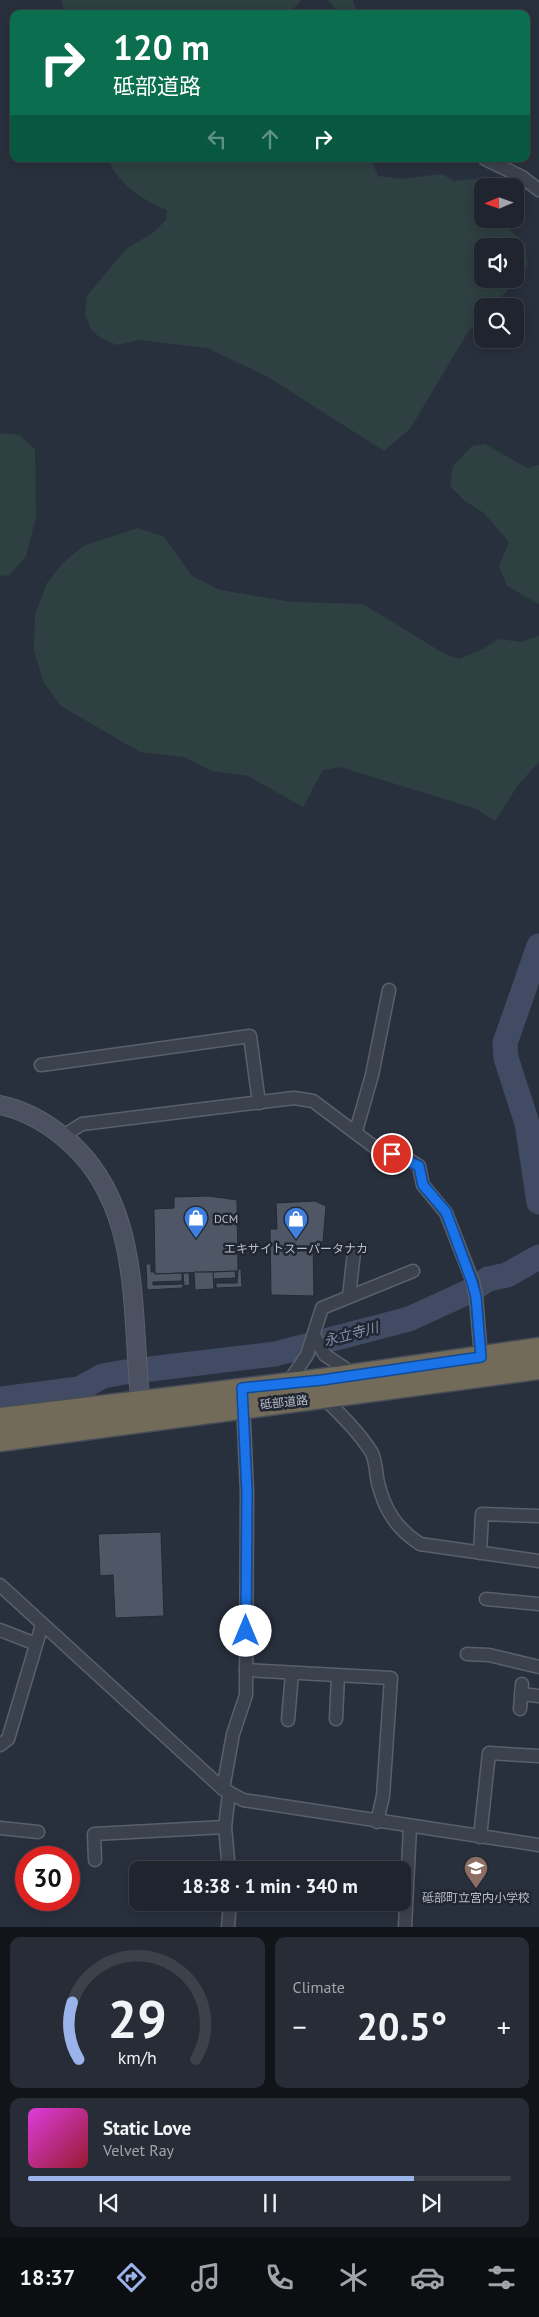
<!DOCTYPE html>
<html lang="en">
<head>
<meta charset="utf-8">
<style>
  body { margin:0; font-family:"PT Sans","Noto Sans JP",sans-serif; background:#272c36; color:#f1f3f6; height:100vh; display:flex; flex-direction:column; font-size:19px; white-space:nowrap }
  * { box-sizing:border-box; margin:0 }
  p { font-size:16px; color:#a1a4aa }
  .icon { flex:none; width:28px; height:28px; fill:none; stroke:currentColor; stroke-width:2; stroke-linecap:round; stroke-linejoin:round }
  .map { position:relative; height:1927px; overflow:hidden }
  .drawer { display:flex; flex-direction:column; gap:10px; padding:10px; background:#111419; flex:1 }
  .drawer>* { flex:none }
  .top-card { position:absolute; left:10px; top:10px; width:520px; height:152px; border-radius:10px; box-shadow:0 2px 12px #0003,0 0 0 1px #3c414a; background:#0b6e4f; color:#fff; overflow:hidden }
  .needle { width:32px; rotate:268deg }
  .controls { position:absolute; left:474px; top:178px; display:grid; gap:10px }
  .controls a { display:grid; place-items:center; width:50px; height:50px; border-radius:10px; background:#1f242e; box-shadow:0 2px 12px #0003,0 0 0 1px #3c414a; font-size:25px }
  .speed { position:absolute; left:15px; top:1846px; display:flex; gap:10px; font-size:25px; font-weight:700; text-align:center }
  .speed>* { display:grid; place-content:center; width:65px; height:65px; border-radius:50%; background:#1f242e; box-shadow:0 2px 12px #0003,0 0 0 1px #3c414a; line-height:1 }
  .speed .limit { border:8px solid #d22; background:#fff; color:#111 }
  .pin { position:absolute; display:grid; place-items:center; width:42px; height:42px; color:#fff; margin:-21px; border:2px solid #fff; border-radius:50%; box-shadow:0 1px 5px #0007 }
  .me { position:absolute; width:55px; margin:-28px; rotate:0deg; stroke-linejoin:round; filter:drop-shadow(0 0 4px #0008) }
  .turn { display:flex; align-items:center; gap:18px; height:105px; padding:0 20px; font-size:22px }
  .turn .icon { width:65px; height:65px; stroke-width:2.5 }
  .turn b { display:block; font-size:35px; line-height:42px }
  .lanes { display:flex; align-items:center; height:48px; padding:0 20px; background:#0003; justify-content:center; gap:25px; direction:ltr }
  .lanes .off { opacity:.35 }
  .big { font-size:38px; font-weight:600; line-height:1.1 }
  .drawer .widget { flex:1; display:flex; flex-direction:column; justify-content:center; gap:8px; min-width:0; padding:0 18px; border-radius:10px; background:#272c36 }
  .drawer .dial { align-items:center; gap:0 }
  .dial svg { height:130px; overflow:visible; fill:none; stroke:#3c414a; stroke-width:7; stroke-linecap:round; text-anchor:middle }
  .dial text { fill:#f1f3f6; stroke:none }
  .song { display:flex; align-items:center; gap:15px }
  .cover { width:60px; height:60px; border-radius:8px; background:linear-gradient(135deg,hsl(300 70% 55%),hsl(350 70% 35%)) }
  .played { height:5px; border-radius:2px; background:linear-gradient(90deg,#9bb3eb 80%,#3c414a 80%) }
  .keys { display:flex; justify-content:space-around; direction:ltr }
  .heat { display:flex; justify-content:space-between; align-items:center; font-size:28px; direction:ltr }
  .drawer .tiles { flex:1; display:grid; gap:10px; grid-template-columns:1fr 1fr }
  .widget:last-child { grid-column:span 2 }
  .trip { position:absolute; left:129px; top:1861px; width:282px; height:50px; border-radius:10px; background:#1f242e; box-shadow:0 2px 12px #0003,0 0 0 1px #3c414a; font-weight:600; line-height:50px; text-align:center }
  .tabs { display:flex; height:80px; justify-content:space-around; align-items:center; background:#0c0e12; color:#a1a4aa }
  .tabs .icon { width:35px; height:35px }
  .tabs .selected { color:#9bb3eb }
  .tabs b { font-size:22px; color:#f1f3f6 }
  .map>svg:first-child { display:block }
  .green { fill:#2f4042; fill-rule:evenodd }
  .lines { fill:none; stroke-linecap:round; stroke-linejoin:round }
  .river { stroke:#414c64; stroke-width:25 }
  .building { fill:#4f5665; stroke:#232934 }
  .street-casing { stroke:#5a606b; stroke-width:15 }
  .secondary-casing { stroke:#5a606b; stroke-width:20 }
  .highway-casing { stroke:#474d58; stroke-width:25 }
  .street { stroke:#3c424d; stroke-width:12 }
  .secondary { stroke:#4b5160; stroke-width:18 }
  .highway { stroke:#726b5a; stroke-width:22 }
  .route-casing { stroke:#114b97; stroke-width:12 }
  .route { stroke:#1a73e8; stroke-width:9 }
  .labels { text-anchor:middle; dominant-baseline:central; stroke-width:5; stroke-linejoin:round; paint-order:stroke }
  .poi-label { font-size:12px; fill:#b9bdc8; stroke:#212732 }
  .street-label { font-size:12px; fill:#b9bdc8; stroke:#212732 }
  .water-label { font-size:14px; font-style:italic; fill:#8491ab; stroke:#212732 }
</style>
</head>
<body>
<div class="map">
<svg width="539" height="1927" viewBox="0 0 539 1927">
  <rect width="100%" height="100%" fill="#29303d"/>
  <!-- green -->
  <g class="green">
    <path d="M62 0H301L289 14H64Z"/>
    <path d="M328 0H353L354 5 361 14H340Z"/>
    <path d="M107 159H371L378 176 400 179 442 174 454 181 493 177 507 182 508 186H482V219H506L510 230 525 244 528 265C517 281 506 293 491 306H482V314L466 335 410 429 384 451 268 377 207 348 140 340 117 345 99 337 91 329 85 314 87 296 126 249 154 232 166 220 167 210C142 200 119 184 107 159ZM515 246V279H482V246Z"/>
    <path d="M0 433 19 435 35 449 36 517 26 556 10 575 0 576Z"/>
    <path d="M485 444 527 468 539 465V604L507 586 499 566 509 542 484 513 465 501 450 486 453 466 472 446Z"/>
    <path d="M138 528 164 537 192 576 220 590 292 602 363 604 443 653 459 659 483 649 499 639 521 642 539 636V762L518 785 495 821 477 809 340 767 323 770 303 807 248 776 212 771 184 757 140 752 61 706 44 683 34 651 35 615 47 583 63 563 83 546Z"/>
  </g>
  <g class="lines">
    <!-- river -->
    <g class="river">
      <path d="M539 946 505 1043 506 1058 527 1123 539 1202"/>
      <path d="M150 1369 275 1354 409 1319 468 1292 488 1279 507 1275 539 1257"/>
      <path d="M0 1399 79 1389 103 1376 125 1372"/>
    </g>
  </g>
  <!-- building -->
  <g class="building">
    <path d="M209 1196 237 1200 238 1271 155 1274 154 1209 174 1208V1197Z"/>
    <path d="M315 1201 326 1206 323 1242 313 1243 314 1296 271 1295 270 1229H277L276 1203Z"/>
    <path d="M146 1264H151V1272H155V1274L182 1273V1281L153 1282V1285L183 1284V1288L147 1290Z"/>
    <path d="M238 1269H241L242 1287 216 1288V1283H237Z"/>
    <path d="M235 1271 236 1278 213 1279V1272Z"/>
    <path d="M194 1272H213L214 1289 195 1290Z"/>
    <path d="M183 1273H189L190 1285 184 1286Z"/>
    <path d="M161 1532 164 1616 115 1618 113 1575 100 1576 98 1534Z"/>
  </g>
  <g class="lines">
    <defs>
      <g id="street">
        <path d="M485 159 522 177 539 190"/>
        <path d="M41 1065 250 1036 259 1103"/>
        <path d="M356 1131 372 1075 389 990"/>
        <path d="M63 1136 82 1124 294 1098 313 1101 377 1149 408 1159 419 1166 423 1185 446 1213 473 1282 476 1297 481 1357"/>
        <path d="M349 1296 354 1252"/>
        <path d="M314 1335 325 1355 355 1375"/>
        <path d="M288 1383 307 1355 322 1308 413 1271"/>
        <path d="M324 1394V1398C341 1415 359 1432 372 1453 376 1462 376 1474 378 1483 385 1511 397 1529 420 1544L539 1561"/>
        <path d="M480 1553 482 1514 539 1516"/>
        <path d="M0 1585 223 1789 243 1800 539 1845"/>
        <path d="M486 1599 539 1604"/>
        <path d="M0 1630 36 1644"/>
        <path d="M467 1654 489 1655 539 1667"/>
        <path d="M246 1670 391 1678 383 1796 377 1822"/>
        <path d="M521 1694 539 1696"/>
        <path d="M520 1709 522 1684"/>
        <path d="M336 1719 338 1676"/>
        <path d="M288 1720 292 1673"/>
        <path d="M0 1745 8 1739 42 1625"/>
        <path d="M223 1789 233 1734 246 1695 247 1492 243 1402"/>
        <path d="M229 1793 225 1827 229 1870"/>
        <path d="M0 1828 38 1832"/>
        <path d="M480 1837 489 1753 539 1756"/>
        <path d="M95 1860 94 1834 225 1827"/>
        <path d="M228 1927 230 1902"/>
        <path d="M405 1927 410 1827"/>
      </g>
      <path id="secondary" d="M0 1105C21 1109 44 1121 61 1135 147 1202 129 1318 142 1415"/>
      <g id="highway">
        <path d="M0 1419 322 1380 539 1349"/>
        <path d="M0 1440 539 1368"/>
      </g>
    </defs>
    <!-- street casing -->
    <use href="#street" class="street-casing"/>
    <!-- secondary casing -->
    <use href="#secondary" class="secondary-casing"/>
    <!-- highway casing -->
    <use href="#highway" class="highway-casing"/>
    <!-- street -->
    <use href="#street" class="street"/>
    <!-- secondary -->
    <use href="#secondary" class="secondary"/>
    <!-- highway -->
    <use href="#highway" class="highway"/>
  </g>
  <g class="lines">
    <defs>
      <path id="route" d="M246 1631 247 1492 242 1388 322 1380 481 1357 476 1297 472 1282 446 1212 423 1185 419 1166 392 1154"/>
    </defs>
    <!-- route casing -->
    <use href="#route" class="route-casing"/>
    <!-- route -->
    <use href="#route" class="route"/>
  </g>
  <!-- icons -->
  <defs>
    <symbol id="shop-pin" viewBox="-11 -11 22 30"><path d="M0 17L-7.5 6A9.5 9.5 0 1 1 7.5 6Z" fill="#3f7fe0" stroke="#212732"/><path d="M-5-2.5h2.3a2.7 3.5 0 0 1 5.4 0H5L5.5 6h-11ZM-1.5-2.5h3a1.5 2.3 0 0 0-3 0Z" fill="#fff"/></symbol>
    <symbol id="school-pin" viewBox="-11 -11 22 30"><path d="M0 17L-7.5 6A9.5 9.5 0 1 1 7.5 6Z" fill="#8d6e63" stroke="#212732"/><path d="M0-5L7-2L0 1L-7-2ZM-4 1L0 2.5L4 1V4Q0 6-4 4Z" fill="#fff"/></symbol>
  </defs>
  <g fill-rule="evenodd">
    <use href="#shop-pin" x="182" y="1204" width="28" height="38"/>
    <use href="#shop-pin" x="282" y="1205" width="28" height="38"/>
    <use href="#school-pin" x="462" y="1854" width="28" height="38"/>
  </g>
  <g class="labels">
    <!-- poi labels -->
    <g class="poi-label">
      <text x="214" y="1218" text-anchor="start">DCM</text>
      <text x="296" y="1248">エキサイトスーパータナカ</text>
      <text x="476" y="1897">砥部町立宮内小学校</text>
    </g>
    <!-- street labels -->
    <g class="street-label">
      <text transform="translate(284 1402) rotate(-6)">砥部道路</text>
    </g>
    <!-- water labels -->
    <g class="water-label">
      <text transform="translate(351 1334) rotate(-15)">永立寺川</text>
    </g>
  </g>
</svg>
<div class="controls">
<a><svg class="needle" viewBox="-14 -14 28 28"><path d="M0-13l5 13h-10z" fill="#e53935"/><path d="M0 13l5-13h-10z" fill="#a1a4aa"/></svg></a>
<a><svg class="icon" aria-label="sound" viewBox="0 0 24 24"><path d="M4 9h4l5-4v14l-5-4H4zM17 9q2 3 0 6"/></svg></a>
<a><svg class="icon" aria-label="search" viewBox="0 0 24 24"><circle cx="10" cy="10" r="6"/><path d="M15 15l6 6"/></svg></a>
</div>
<div class="speed"><div class="limit">30</div></div>
<div class="pin" style="left:392px;top:1154px;background:#d93025"><svg class="icon" aria-label="arrive" viewBox="0 0 24 24"><path d="M6 21V4h12l-3 4 3 4H6"/></svg></div>
<svg class="me" style="left:246px;top:1631px" viewBox="-20 -20 40 40"><circle r="19" fill="#fff"/><path d="M0-13L10 11 0 6-10 11z" fill="#1a73e8"/></svg>
<div class="trip">18:38 · 1 min · 340 m</div>
<div class="top-card">
<div class="turn"><svg class="icon" aria-label="right" viewBox="0 0 24 24"><path d="M7 20v-9h11M14 6l5 5-5 5"/></svg><div><b>120 m</b>砥部道路</div></div>
<div class="lanes"><svg class="icon off" aria-label="left" viewBox="0 0 24 24"><path d="M17 20v-9H6M10 6l-5 5 5 5"/></svg><svg class="icon off" aria-label="ahead" viewBox="0 0 24 24"><path d="M12 20V5M6 11l6-6 6 6"/></svg><svg class="icon" aria-label="right" viewBox="0 0 24 24"><path d="M7 20v-9h11M14 6l5 5-5 5"/></svg></div>
</div>
</div>
<section class="drawer">
<div class="tiles">
<div class="widget dial"><svg viewBox="0 0 100 80">
<path d="M14 69A42 42 0 1 1 86 69"/>
<path d="M14 69A42 42 0 0 1 10 34" stroke="#9bb3eb"/>
<text x="50" y="56" font-size="32" font-weight="700">29</text>
<text x="50" y="72" font-size="11">km/h</text>
</svg></div>
<div class="widget"><p>Climate</p>
<div class="heat"><a>−</a><b class="big">20.5°</b><a>+</a></div>
</div>
<div class="widget">
<div class="song"><i class="cover"></i><div><b>Static Love</b><p>Velvet Ray</p></div></div>
<div class="played"></div>
<div class="keys"><svg class="icon" aria-label="previous" viewBox="0 0 24 24"><path d="M18 5L8 12l10 7zM5 5v14"/></svg><svg class="icon" aria-label="pause" viewBox="0 0 24 24"><path d="M8 5v14M16 5v14"/></svg><svg class="icon" aria-label="next" viewBox="0 0 24 24"><path d="M6 5l10 7-10 7zM19 5v14"/></svg></div>
</div>
</div>
</section>
<nav class="tabs">
<b>18:37</b>
<svg class="icon selected" aria-label="directions" viewBox="0 0 24 24"><path d="M12 3l9 9-9 9-9-9zM9 14v-3h6M13 9l2 2-2 2"/></svg>
<svg class="icon" aria-label="music" viewBox="0 0 24 24"><path d="M9 18V5l10-2v13"/><circle cx="6" cy="18" r="3"/><circle cx="16" cy="16" r="3"/></svg>
<svg class="icon" aria-label="phone" viewBox="0 0 24 24"><path d="M5 4h4l2 5-3 2q2 4 5 5l2-3 5 2v4C11 20 4 13 5 4z"/></svg>
<svg class="icon" aria-label="climate" viewBox="0 0 24 24"><path d="M12 3v18M4 7l16 10M4 17L20 7"/></svg>
<svg class="icon" aria-label="car" viewBox="0 0 24 24"><path d="M5 17H2v-5l4-1 3-4h7l3 4 3 1v5h-3M9 17h6M6 11h13"/><circle cx="7" cy="17" r="2"/><circle cx="17" cy="17" r="2"/></svg>
<svg class="icon" aria-label="filters" viewBox="0 0 24 24"><path d="M4 7h16M4 17h16"/><circle cx="9" cy="7" r="2"/><circle cx="15" cy="17" r="2"/></svg>
</nav>
</body>
</html>
